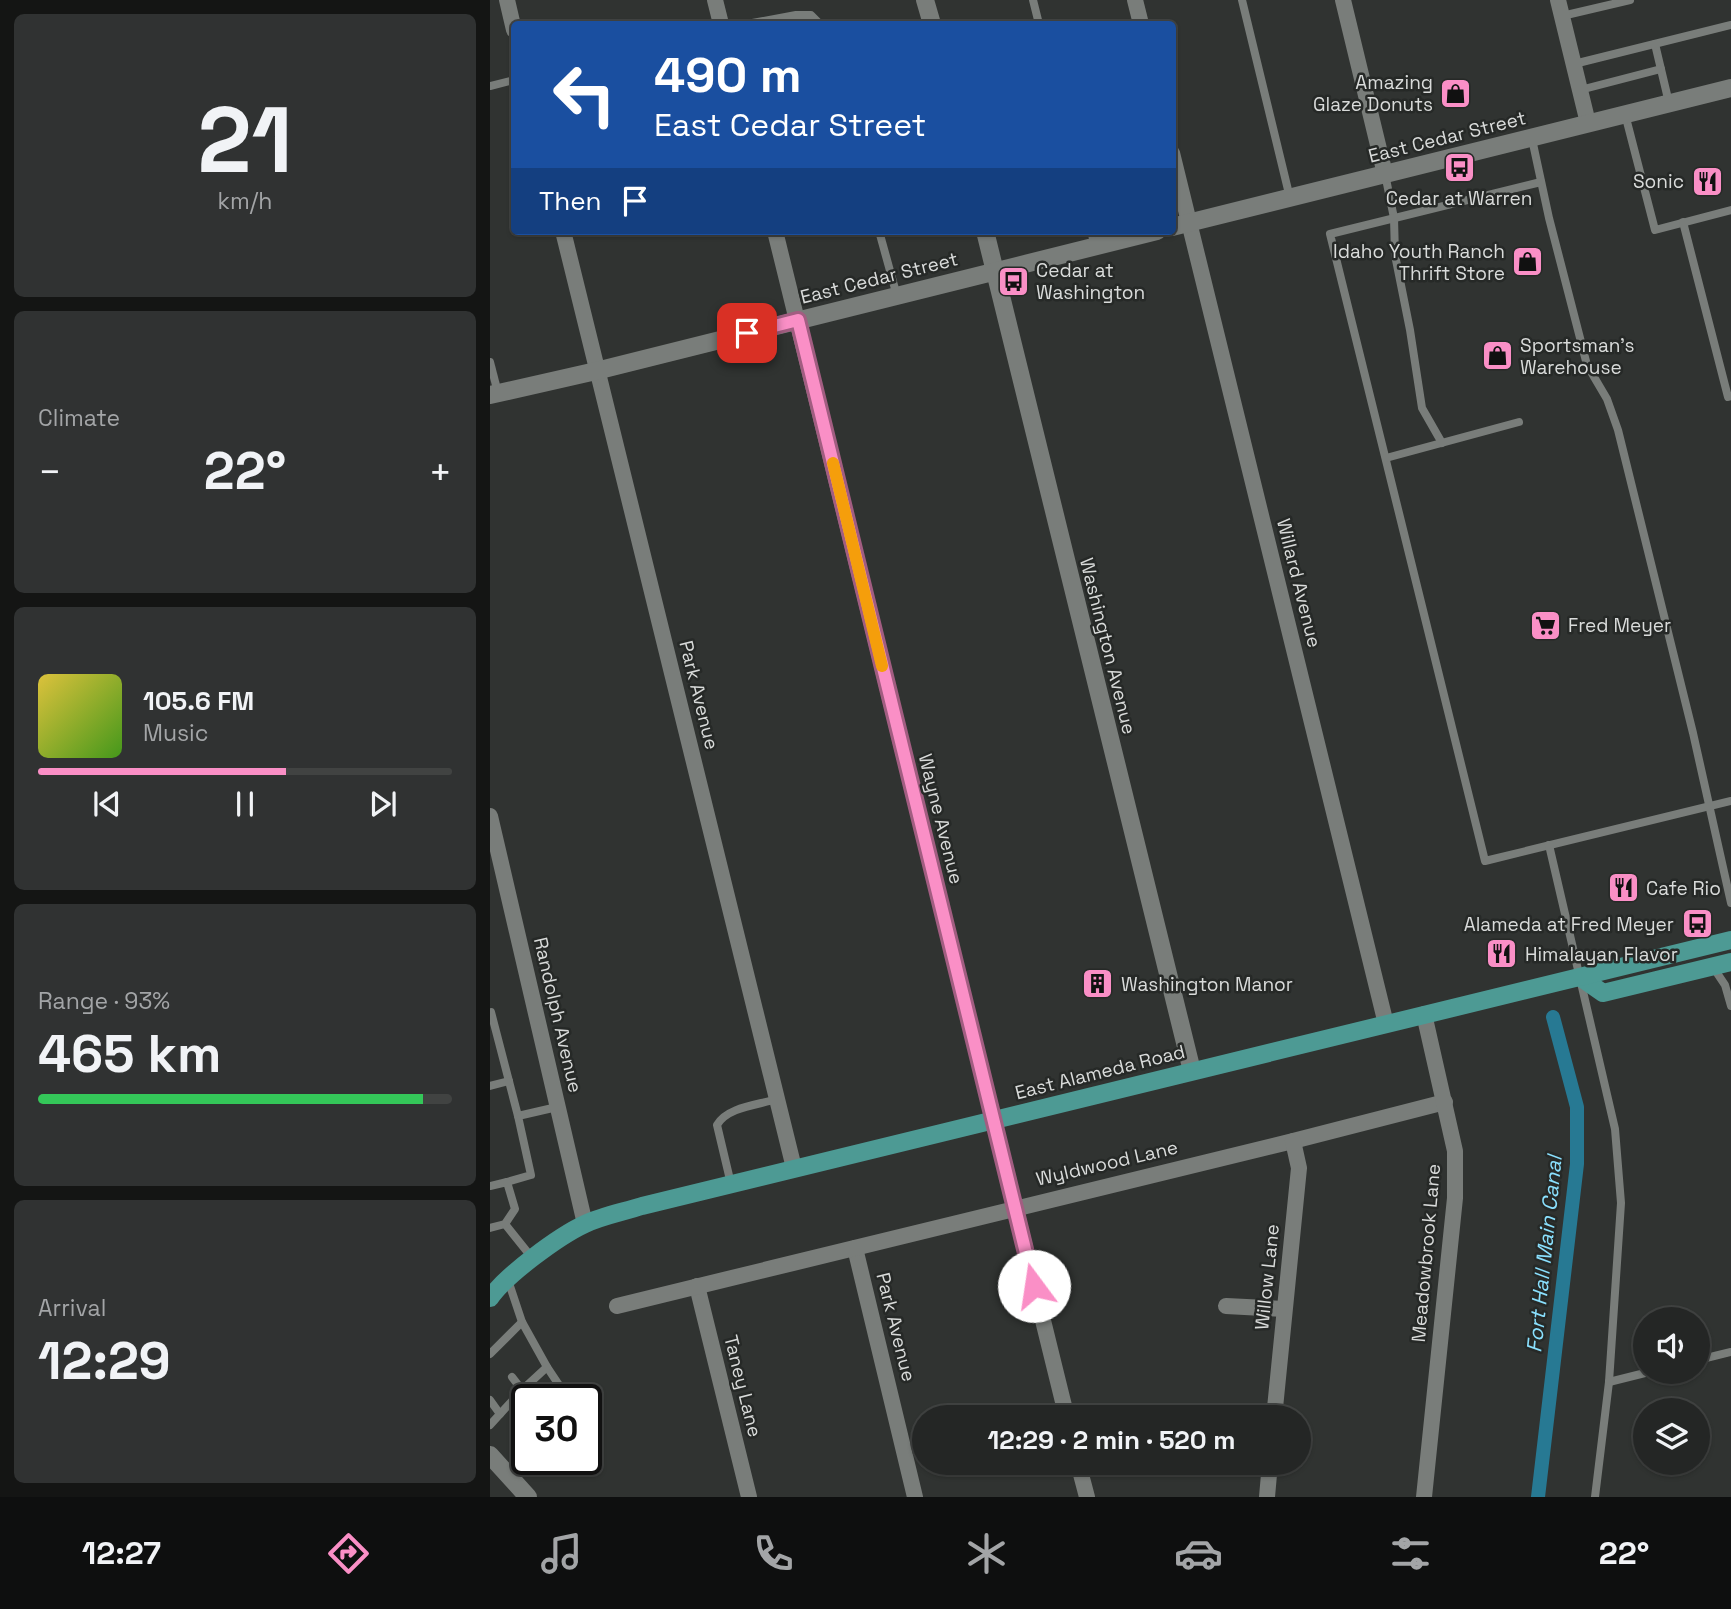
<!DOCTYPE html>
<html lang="en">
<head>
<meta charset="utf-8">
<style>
  body { margin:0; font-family:"Space Grotesk",sans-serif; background:#303232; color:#f1f3f6; height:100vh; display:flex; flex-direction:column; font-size:26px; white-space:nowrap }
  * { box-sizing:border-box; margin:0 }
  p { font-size:23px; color:#a3a5a7 }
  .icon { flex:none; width:38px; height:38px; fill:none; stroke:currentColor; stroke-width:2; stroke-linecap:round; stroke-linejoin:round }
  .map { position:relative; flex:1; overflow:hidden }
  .sheet { display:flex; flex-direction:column; gap:14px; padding:14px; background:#141514; width:490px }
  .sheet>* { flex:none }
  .hud { position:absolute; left:21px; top:21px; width:665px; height:214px; border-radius:7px; box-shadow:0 2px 5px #0004,0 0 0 2px #414342; background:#1a4fa0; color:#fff; overflow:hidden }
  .fabs { position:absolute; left:1143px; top:1307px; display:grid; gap:14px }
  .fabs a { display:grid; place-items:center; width:77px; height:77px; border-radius:50%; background:#242625; box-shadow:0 2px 5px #0004,0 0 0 2px #414342; font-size:35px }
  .speed { position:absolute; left:21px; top:1384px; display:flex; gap:14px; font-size:35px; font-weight:700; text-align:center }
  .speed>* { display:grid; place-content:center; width:91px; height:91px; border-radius:50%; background:#242625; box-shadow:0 2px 5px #0004,0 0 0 2px #414342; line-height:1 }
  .speed .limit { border:4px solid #111; border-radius:10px; background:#fff; color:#111 }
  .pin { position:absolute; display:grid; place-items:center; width:60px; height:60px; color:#fff; margin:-30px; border-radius:14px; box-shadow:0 4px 10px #0006 }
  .me { position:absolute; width:77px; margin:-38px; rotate:346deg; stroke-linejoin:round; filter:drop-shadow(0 0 5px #0008) }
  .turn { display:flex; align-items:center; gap:24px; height:147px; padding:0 28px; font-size:32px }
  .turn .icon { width:91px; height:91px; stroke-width:2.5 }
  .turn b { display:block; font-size:49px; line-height:60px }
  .then { display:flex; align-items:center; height:66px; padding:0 28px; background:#0003; gap:14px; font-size:26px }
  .big { font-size:52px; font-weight:700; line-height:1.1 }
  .sheet .card { flex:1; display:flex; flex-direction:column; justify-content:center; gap:10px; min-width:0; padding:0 24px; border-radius:10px; background:#303232 }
  .sheet .dial { align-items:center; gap:0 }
  .dial b { font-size:91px; line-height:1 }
  .song { display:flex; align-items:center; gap:21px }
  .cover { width:84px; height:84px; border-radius:10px; background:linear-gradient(135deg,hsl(50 70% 55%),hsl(100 70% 35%)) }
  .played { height:7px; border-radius:4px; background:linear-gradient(90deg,#fa8fc6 60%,#414342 60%) }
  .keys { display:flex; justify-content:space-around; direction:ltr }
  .heat { display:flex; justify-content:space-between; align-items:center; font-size:38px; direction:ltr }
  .charge { height:10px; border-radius:5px; background:linear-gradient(90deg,#34c759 93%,#414342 0) }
  .trip { position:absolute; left:422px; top:1405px; width:399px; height:70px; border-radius:35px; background:#242625; box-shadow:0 2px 5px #0004,0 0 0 2px #414342; font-weight:700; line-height:70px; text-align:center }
  .menu { display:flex; height:112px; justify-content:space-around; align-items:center; background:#0e0f0f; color:#a3a5a7 }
  .menu .icon { width:49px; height:49px }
  .menu .on { color:#fa8fc6 }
  .menu b { font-size:32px; color:#f1f3f6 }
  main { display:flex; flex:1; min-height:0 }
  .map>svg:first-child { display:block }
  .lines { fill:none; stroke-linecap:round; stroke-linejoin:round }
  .canal { stroke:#277993; stroke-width:14 }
  .service { stroke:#797d7a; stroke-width:8 }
  .minor { stroke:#797d7a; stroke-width:16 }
  .tertiary { stroke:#797d7a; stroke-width:18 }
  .primary { stroke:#4d9a94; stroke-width:18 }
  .route-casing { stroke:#a25d81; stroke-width:18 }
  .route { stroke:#fa8fc6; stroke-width:12 }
  .slow { stroke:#f59e0b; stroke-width:12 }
  .labels { text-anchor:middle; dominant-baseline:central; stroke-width:5; stroke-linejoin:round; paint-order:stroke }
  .poi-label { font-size:19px; fill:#d9dbda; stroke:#262927; text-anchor:start }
  .street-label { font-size:19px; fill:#d9dbda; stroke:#262927 }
  .water-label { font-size:21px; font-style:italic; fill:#8ae0fe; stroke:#262927 }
</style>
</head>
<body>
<main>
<section class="sheet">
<div class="card dial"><b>21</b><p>km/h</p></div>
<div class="card"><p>Climate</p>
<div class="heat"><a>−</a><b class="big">22°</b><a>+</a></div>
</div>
<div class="card">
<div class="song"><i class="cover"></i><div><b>105.6 FM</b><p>Music</p></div></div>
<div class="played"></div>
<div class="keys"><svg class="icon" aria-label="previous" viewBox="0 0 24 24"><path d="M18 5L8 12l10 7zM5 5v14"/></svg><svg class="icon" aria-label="pause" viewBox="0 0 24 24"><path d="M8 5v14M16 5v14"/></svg><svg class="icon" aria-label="next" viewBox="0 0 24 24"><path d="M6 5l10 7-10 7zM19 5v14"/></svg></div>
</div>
<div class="card"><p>Range · 93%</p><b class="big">465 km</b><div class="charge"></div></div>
<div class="card"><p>Arrival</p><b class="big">12:29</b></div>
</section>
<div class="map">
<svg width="1241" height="1497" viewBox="0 0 1241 1497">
  <rect width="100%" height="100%" fill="#303331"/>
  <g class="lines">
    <!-- canal -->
    <path class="canal" d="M1048 1497 1087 1164V1107L1063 1017"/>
    <!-- service -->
    <g class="service">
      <path d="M543 0 549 24"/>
      <path d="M752 0 800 198"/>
      <path d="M1072 16 1140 0"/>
      <path d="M257 24 306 15H321L330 24"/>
      <path d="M1165 44 1179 103"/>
      <path d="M1084 64 1241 25"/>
      <path d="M0 86 24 80"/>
      <path d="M1090 90 1171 69"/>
      <path d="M1135 114 1165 230 1241 210"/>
      <path d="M1042 139 1059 218 1097 365 1117 399 1128 430 1203 733 1241 903"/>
      <path d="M895 174 904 218 905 255 920 330 932 408 952 443"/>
      <path d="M1051 182 840 234 995 861 1241 801"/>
      <path d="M1193 222 1238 397 1241 396"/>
      <path d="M389 231 407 296"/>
      <path d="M601 231 605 246"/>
      <path d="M0 362 8 393"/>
      <path d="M896 458 1029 422"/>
      <path d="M1059 845 1125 1129 1131 1203 1119 1382 1105 1497"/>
      <path d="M1223 967 1235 985 1241 1006"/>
      <path d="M1 1012 28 1116"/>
      <path d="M0 1086 19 1081"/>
      <path d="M17 1182 41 1175 28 1116 67 1107"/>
      <path d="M241 1184 227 1125C237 1107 268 1105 287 1099"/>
      <path d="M0 1186 17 1182 25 1209 15 1224 0 1228"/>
      <path d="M15 1224 43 1259"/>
      <path d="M0 1354 32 1322"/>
      <path d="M1208 1360 1241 1352"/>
      <path d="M57 1367 79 1400"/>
      <path d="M22 1377 32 1390"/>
      <path d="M1119 1382 1159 1372"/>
      <path d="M0 1400 10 1414"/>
      <path d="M0 1425 32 1390 57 1367 32 1322 18 1280"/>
    </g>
    <!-- minor -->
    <g class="minor">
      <path d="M17 0 24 30"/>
      <path d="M225 0 231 24"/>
      <path d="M645 0 651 24"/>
      <path d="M853 0 895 174"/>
      <path d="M1068 0 1098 123"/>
      <path d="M682 153 896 1024"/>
      <path d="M73 231 304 1168"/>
      <path d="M285 231 577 1418"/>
      <path d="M0 816 95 1224"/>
      <path d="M365 1248 425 1497"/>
      <path d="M207 1286 259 1497"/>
      <path d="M127 1306 803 1141 955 1102"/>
      <path d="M736 1306 794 1309"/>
      <path d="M784 1418 809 1168 803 1141"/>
      <path d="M588 1463 597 1497"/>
      <path d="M777 1497 780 1463"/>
      <path d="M934 1497 965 1198V1151L934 1014"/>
    </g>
    <!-- tertiary -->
    <g class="tertiary">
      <path d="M435 0 442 24"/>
      <path d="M682 227 1241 88"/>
      <path d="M495 231 702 1071"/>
      <path d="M0 395 106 371 667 231"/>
      <path d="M0 1455 38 1497"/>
    </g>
    <!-- primary -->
    <g class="primary">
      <path d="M1090 977 1113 993 1241 962"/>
      <path d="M0 1298C16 1275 69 1236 95 1224 112 1216 133 1212 152 1206L1241 940"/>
    </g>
  </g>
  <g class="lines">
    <defs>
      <path id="route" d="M257 333 308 320 544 1286"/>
    </defs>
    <!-- route casing -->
    <use href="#route" class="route-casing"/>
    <!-- route -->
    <use href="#route" class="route"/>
    <!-- slow -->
    <path class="slow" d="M343 463 392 666"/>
  </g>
  <!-- icons -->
  <defs>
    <symbol id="shop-square" viewBox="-11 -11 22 22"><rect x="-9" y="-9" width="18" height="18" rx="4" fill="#fa8fc6" stroke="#262927"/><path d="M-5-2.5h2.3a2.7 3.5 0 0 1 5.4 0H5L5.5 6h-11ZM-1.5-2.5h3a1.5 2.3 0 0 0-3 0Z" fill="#111"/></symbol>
    <symbol id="bus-square" viewBox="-11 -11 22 22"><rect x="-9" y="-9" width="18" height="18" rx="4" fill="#fa8fc6" stroke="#262927"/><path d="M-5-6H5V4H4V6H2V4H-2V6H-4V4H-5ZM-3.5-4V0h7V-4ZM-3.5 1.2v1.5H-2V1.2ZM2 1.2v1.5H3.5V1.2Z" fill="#111"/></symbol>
    <symbol id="restaurant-square" viewBox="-11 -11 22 22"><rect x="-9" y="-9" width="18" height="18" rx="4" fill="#fa8fc6" stroke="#262927"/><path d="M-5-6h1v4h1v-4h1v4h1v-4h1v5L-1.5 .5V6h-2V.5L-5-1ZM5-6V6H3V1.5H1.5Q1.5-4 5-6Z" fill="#111"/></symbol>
    <symbol id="supermarket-square" viewBox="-11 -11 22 22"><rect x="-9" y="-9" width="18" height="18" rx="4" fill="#fa8fc6" stroke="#262927"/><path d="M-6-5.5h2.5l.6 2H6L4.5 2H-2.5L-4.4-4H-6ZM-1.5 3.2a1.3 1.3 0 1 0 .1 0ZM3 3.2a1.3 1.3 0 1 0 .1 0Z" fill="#111"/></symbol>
    <symbol id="building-square" viewBox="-11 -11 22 22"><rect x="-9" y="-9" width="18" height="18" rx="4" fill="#fa8fc6" stroke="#262927"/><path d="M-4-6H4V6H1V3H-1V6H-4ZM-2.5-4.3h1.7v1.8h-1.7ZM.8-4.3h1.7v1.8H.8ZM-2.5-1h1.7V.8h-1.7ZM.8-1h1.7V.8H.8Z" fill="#111"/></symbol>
  </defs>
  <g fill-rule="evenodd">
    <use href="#shop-square" x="948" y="76" width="35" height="35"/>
    <use href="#bus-square" x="952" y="150" width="35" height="35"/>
    <use href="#restaurant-square" x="1200" y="164" width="35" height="35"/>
    <use href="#shop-square" x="1020" y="244" width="35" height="35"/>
    <use href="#bus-square" x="506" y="264" width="35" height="35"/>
    <use href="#shop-square" x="990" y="338" width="35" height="35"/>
    <use href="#supermarket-square" x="1038" y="608" width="35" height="35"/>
    <use href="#restaurant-square" x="1116" y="870" width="35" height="35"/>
    <use href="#bus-square" x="1190" y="906" width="35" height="35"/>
    <use href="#restaurant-square" x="994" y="936" width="35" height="35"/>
    <use href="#building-square" x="590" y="966" width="35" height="35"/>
  </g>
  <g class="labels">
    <!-- poi labels -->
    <g class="poi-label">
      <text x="943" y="82" text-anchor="end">Amazing<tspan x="943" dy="22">Glaze Donuts</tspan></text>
      <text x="1194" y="181" text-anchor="end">Sonic</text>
      <text x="969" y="198" text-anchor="middle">Cedar at Warren</text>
      <text x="1015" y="251" text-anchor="end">Idaho Youth Ranch<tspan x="1015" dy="22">Thrift Store</tspan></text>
      <text x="546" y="270">Cedar at<tspan x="546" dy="22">Washington</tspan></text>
      <text x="1030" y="345">Sportsman's<tspan x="1030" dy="22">Warehouse</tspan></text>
      <text x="1078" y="625">Fred Meyer</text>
      <text x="1156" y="888">Cafe Rio</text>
      <text x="1184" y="924" text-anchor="end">Alameda at Fred Meyer</text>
      <text x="1035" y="954">Himalayan Flavor</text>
      <text x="631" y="984">Washington Manor</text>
    </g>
    <!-- street labels -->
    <g class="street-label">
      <text transform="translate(957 137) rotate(-14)">East Cedar Street</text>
      <text transform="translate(389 278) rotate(-14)">East Cedar Street</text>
      <text transform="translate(809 583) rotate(76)">Willard Avenue</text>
      <text transform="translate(618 646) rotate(76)">Washington Avenue</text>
      <text transform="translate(209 695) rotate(76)">Park Avenue</text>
      <text transform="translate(451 819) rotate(76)">Wayne Avenue</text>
      <text transform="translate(68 1015) rotate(77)">Randolph Avenue</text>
      <text transform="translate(610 1072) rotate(-14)">East Alameda Road</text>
      <text transform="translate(617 1163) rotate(-13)">Wyldwood Lane</text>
      <text transform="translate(936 1253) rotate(-85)">Meadowbrook Lane</text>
      <text transform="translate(777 1277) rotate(-84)">Willow Lane</text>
      <text transform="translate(406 1327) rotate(76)">Park Avenue</text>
      <text transform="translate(253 1386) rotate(76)">Taney Lane</text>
    </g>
    <!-- water labels -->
    <g class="water-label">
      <text transform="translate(1054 1254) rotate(-84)">Fort Hall Main Canal</text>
    </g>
  </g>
</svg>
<div class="fabs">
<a><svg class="icon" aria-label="sound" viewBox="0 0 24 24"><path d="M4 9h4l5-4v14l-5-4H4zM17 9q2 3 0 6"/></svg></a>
<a><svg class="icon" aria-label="layers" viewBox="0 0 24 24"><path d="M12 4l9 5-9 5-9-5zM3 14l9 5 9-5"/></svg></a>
</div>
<div class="speed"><div class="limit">30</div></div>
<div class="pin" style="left:257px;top:333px;background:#d93025"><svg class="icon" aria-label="arrive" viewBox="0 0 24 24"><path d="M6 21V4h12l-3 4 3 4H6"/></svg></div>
<svg class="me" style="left:544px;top:1286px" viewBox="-20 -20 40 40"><circle r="19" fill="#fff"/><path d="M0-13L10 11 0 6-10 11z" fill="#fa8fc6"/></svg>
<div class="trip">12:29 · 2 min · 520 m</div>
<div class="hud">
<div class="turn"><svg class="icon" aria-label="left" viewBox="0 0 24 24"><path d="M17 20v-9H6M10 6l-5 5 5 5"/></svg><div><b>490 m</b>East Cedar Street</div></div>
<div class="then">Then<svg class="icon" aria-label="arrive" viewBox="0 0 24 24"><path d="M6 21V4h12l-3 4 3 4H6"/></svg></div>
</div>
</div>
</main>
<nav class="menu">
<b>12:27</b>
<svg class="icon on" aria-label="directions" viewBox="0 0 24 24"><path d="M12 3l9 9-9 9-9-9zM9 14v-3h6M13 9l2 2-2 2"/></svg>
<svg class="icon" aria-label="music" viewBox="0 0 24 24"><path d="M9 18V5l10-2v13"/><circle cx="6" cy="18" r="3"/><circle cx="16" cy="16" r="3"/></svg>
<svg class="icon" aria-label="phone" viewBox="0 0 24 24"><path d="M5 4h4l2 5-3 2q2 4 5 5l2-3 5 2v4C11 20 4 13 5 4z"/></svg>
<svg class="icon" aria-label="climate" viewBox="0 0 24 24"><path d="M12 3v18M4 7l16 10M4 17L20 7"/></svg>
<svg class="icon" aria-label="car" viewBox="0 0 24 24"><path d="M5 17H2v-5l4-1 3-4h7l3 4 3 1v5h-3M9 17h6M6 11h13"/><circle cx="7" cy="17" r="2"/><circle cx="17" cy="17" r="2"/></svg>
<svg class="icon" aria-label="filters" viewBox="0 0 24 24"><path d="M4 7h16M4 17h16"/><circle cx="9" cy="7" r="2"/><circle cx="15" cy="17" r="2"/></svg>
<b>22°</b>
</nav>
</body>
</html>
